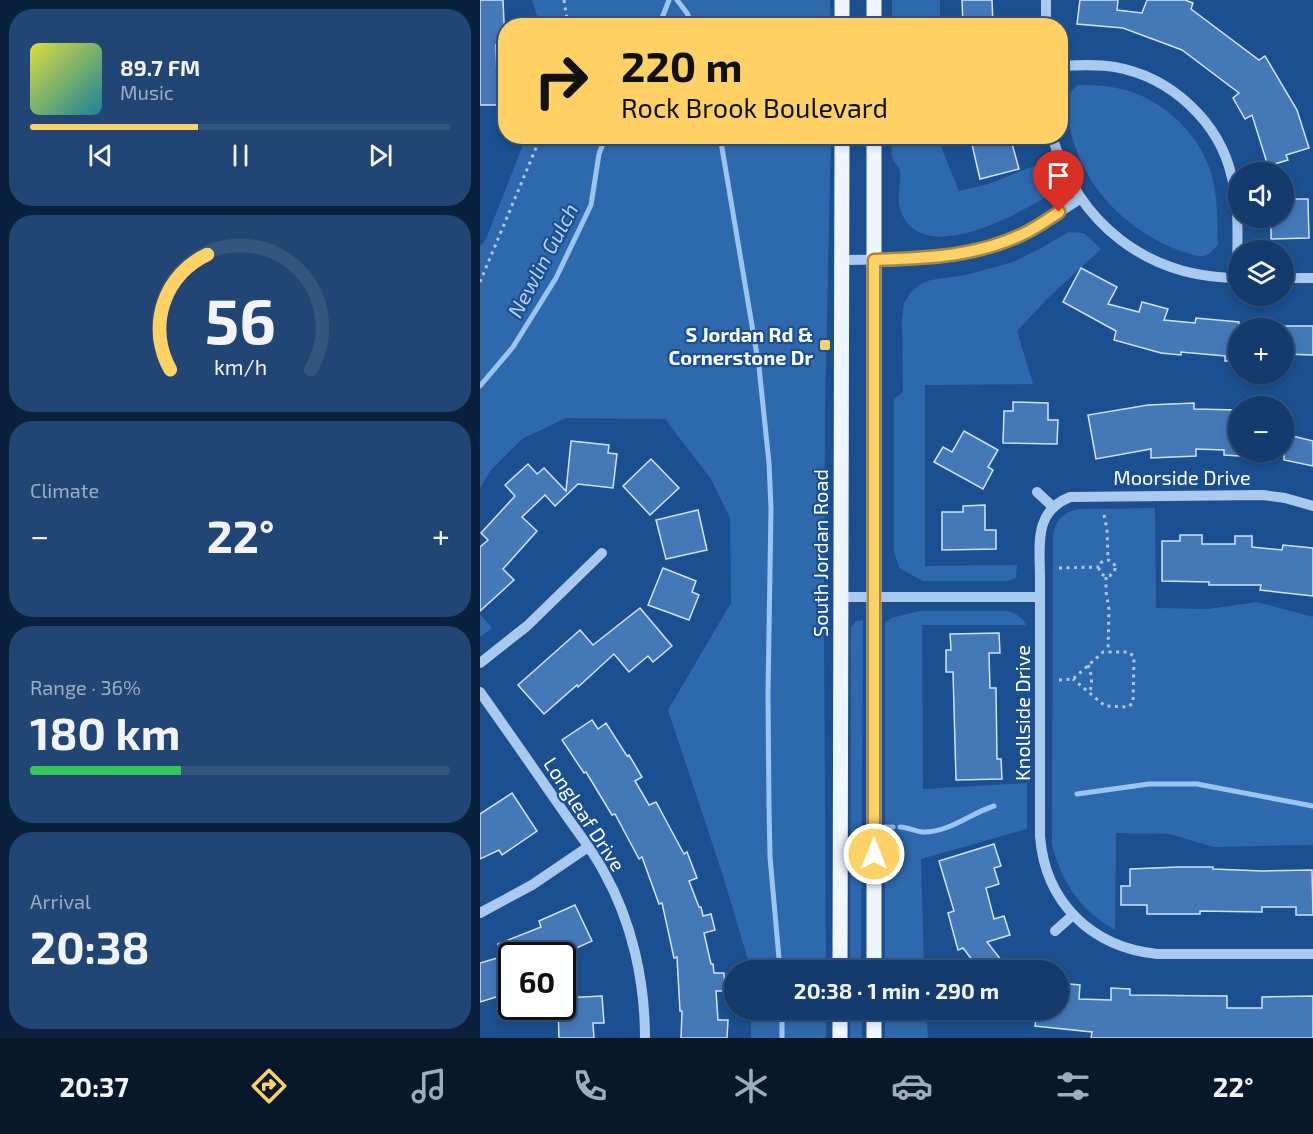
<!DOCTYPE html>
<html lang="en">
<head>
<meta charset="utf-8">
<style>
  body { margin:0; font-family:"Exo 2",sans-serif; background:#214673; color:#f1f3f6; height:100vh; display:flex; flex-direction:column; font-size:22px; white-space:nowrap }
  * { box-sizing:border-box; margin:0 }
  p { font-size:20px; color:#9dadc1 }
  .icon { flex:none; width:33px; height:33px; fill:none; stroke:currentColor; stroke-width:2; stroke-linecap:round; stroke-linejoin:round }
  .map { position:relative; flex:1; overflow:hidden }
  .panel { display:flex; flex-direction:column; gap:9px; padding:9px; background:#0b203b; width:480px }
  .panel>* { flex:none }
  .hud { position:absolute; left:18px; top:18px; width:570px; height:126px; border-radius:24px; box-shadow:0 3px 9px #0003,0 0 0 2px #33557e; background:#ffd166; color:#111; overflow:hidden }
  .buttons { position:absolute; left:748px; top:162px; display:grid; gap:12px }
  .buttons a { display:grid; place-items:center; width:66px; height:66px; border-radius:50%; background:#143b6b; box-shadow:0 3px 9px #0003,0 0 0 2px #33557e; font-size:30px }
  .speed { position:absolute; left:18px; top:942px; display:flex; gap:12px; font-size:30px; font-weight:700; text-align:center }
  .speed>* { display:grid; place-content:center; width:78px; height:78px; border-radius:50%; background:#143b6b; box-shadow:0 3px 9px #0003,0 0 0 2px #33557e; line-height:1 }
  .speed .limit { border:3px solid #111; border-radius:9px; background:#fff; color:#111 }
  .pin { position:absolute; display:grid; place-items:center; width:51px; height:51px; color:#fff; margin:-62px -26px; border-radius:50% 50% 50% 0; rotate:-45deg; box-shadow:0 0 6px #0007 }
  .pin .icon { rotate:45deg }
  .me { position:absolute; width:66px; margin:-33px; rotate:0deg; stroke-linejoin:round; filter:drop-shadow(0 0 4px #0008) }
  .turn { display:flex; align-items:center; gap:21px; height:126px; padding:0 24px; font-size:27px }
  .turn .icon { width:78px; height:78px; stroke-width:2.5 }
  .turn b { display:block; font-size:42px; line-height:51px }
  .big { font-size:45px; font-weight:700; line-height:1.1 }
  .panel .card { flex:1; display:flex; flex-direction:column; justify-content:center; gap:9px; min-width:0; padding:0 21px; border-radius:24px; background:#214673 }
  .panel .dial { align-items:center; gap:0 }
  .dial svg { height:156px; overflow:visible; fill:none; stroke:#33557e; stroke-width:7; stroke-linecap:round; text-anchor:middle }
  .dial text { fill:#f1f3f6; stroke:none }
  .song { display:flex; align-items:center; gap:18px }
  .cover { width:72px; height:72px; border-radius:9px; background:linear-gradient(135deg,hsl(60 70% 55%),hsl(190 70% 35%)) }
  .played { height:6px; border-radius:3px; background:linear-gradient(90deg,#ffd166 40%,#33557e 40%) }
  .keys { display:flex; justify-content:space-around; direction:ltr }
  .heat { display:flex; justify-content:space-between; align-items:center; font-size:33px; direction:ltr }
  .charge { height:9px; border-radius:4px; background:linear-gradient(90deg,#34c759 36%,#33557e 0) }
  .trip { position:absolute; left:244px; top:960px; width:345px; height:60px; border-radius:30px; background:#143b6b; box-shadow:0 3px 9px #0003,0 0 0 2px #33557e; font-weight:700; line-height:60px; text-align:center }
  .tabs { display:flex; height:96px; justify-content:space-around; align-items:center; background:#08182b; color:#9dadc1 }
  .tabs .icon { width:42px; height:42px }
  .tabs .current { color:#ffd166 }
  .tabs b { font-size:27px; color:#f1f3f6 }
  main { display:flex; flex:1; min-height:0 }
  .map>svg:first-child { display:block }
  .green { fill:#2e69ad }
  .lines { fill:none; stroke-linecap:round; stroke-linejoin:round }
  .stream { stroke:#9cc4f0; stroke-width:5 }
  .building { fill:#4478b7; stroke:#cfe3fa; stroke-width:1.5 }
  .path { stroke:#a9c9ee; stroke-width:3; stroke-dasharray:3 4.5; stroke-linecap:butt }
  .minor { stroke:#a9c9ee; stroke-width:10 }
  .major { stroke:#f0f6ff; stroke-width:15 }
  .route-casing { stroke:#a68842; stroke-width:15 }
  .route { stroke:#ffd166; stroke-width:10 }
  .poi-dot { fill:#ffd166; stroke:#1b4f8f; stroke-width:2 }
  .labels { text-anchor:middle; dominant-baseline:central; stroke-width:4.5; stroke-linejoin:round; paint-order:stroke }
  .poi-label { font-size:20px; font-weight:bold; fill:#fff; stroke:#1b4f8f; text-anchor:end }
  .street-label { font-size:20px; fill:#fff; stroke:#1b4f8f }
  .water-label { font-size:21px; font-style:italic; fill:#b5d3f5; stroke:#1b4f8f }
</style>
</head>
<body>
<main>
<section class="panel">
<div class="card">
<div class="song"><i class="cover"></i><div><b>89.7 FM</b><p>Music</p></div></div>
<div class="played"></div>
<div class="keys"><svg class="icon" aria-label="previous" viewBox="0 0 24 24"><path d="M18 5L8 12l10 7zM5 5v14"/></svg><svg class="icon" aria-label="pause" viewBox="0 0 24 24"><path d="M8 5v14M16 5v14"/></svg><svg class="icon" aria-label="next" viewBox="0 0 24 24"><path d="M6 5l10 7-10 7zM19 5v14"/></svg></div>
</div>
<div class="card dial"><svg viewBox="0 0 100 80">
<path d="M14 69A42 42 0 1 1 86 69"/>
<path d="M14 69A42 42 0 0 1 33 10" stroke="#ffd166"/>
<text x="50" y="56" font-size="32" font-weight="700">56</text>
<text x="50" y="72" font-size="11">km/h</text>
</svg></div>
<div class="card"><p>Climate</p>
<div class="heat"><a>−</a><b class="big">22°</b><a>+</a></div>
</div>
<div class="card"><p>Range · 36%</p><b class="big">180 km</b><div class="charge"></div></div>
<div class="card"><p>Arrival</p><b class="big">20:38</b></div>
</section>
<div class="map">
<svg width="833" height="1038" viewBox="0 0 833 1038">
  <rect width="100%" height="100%" fill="#1b4f8f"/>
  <!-- green -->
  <g class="green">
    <path d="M52 0H350L351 25H60Z"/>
    <rect x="412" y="0" width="48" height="25"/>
    <path d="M598 85C618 85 638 86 657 94 693 108 725 142 733 181 738 202 737 223 738 245 734 249 729 255 723 256 717 257 707 253 701 251 665 238 632 213 611 180 595 155 588 127 585 97Z"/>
    <path d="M46 137H351L345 408 344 639 346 970H271L244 879 188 710 251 603 250 518 231 479 185 419 86 418 42 439 11 470 0 488V246L6 239Z"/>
    <path d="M412 137H459V142L479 191 508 184 559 164 569 182 564 198C532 217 443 266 421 212 416 199 421 184 420 171 419 166 415 164 413 159 410 153 412 143 412 137Z"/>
    <path d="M589 232 604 233 621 249 569 297 537 331 553 384 445 385V566L537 565 536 578 527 581H443L419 568 414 551V399L423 392 422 318 424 303 431 292 442 283 451 280 486 275 533 262 561 248Z"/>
    <path d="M675 508 676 608 728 609 777 602 833 617V845L733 847 690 834 636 833 635 930C601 911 581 882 572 844L573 537C575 521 582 513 598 509Z"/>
    <path d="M440 611H528C536 613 543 618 546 625H442L443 789 547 783V829L441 859 444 970H405V623L411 618Z"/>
    <path d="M0 614 12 628 0 637Z"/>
    <path d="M383 620 381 970H370L371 627 376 621Z"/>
    <rect x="271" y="1010" width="75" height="28"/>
    <rect x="370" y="1010" width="12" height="28"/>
    <path d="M405 1010H446L448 1038H405Z"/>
  </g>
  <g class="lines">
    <!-- stream -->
    <g class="stream">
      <path d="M197 0 207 13 212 26"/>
      <path d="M179 26 189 0"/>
      <path d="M240 136 279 367 289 463 291 508 288 695 289 806 290 857 300 970"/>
      <path d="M0 386 33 347 76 278 111 205 119 154 126 136"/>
      <path d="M597 794 669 784H717L833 806"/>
      <path d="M405 827H413"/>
      <path d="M420 827C428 827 436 832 443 832 468 833 491 813 514 806"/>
      <path d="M302 1038V1010"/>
    </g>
  </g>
  <!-- building -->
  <g class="building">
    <path d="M0 0H23L25 45H16L17 77H23L22 105H0Z"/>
    <path d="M482 0H512L513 26H483Z"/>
    <path d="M600 0H638L637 10 662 13 667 0H705L713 3 711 9 779 60 785 56 817 110 829 148 806 155 808 160 788 166 772 115 765 119 753 98 759 93 702 50 643 28 597 24Z"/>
    <path d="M490 136H530L539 169 500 179Z"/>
    <path d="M804 199H828L829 238 791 239V218H804Z"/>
    <path d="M601 268 637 287 628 304 659 312 662 302 688 309 684 320 715 323 716 318 759 322V361H745V356L701 352V355L681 353 634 340 636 331 583 302Z"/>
    <path d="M804 326H833V355L804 354Z"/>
    <path d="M533 402 568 403V420H578L577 444 523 443 524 411H533Z"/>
    <path d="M714 403V409L759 410V456L744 455V450L716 449V456L671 458V449L616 459 608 415 668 405Z"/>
    <path d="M484 431 518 450 508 467 513 470 503 489 454 462 463 447 472 452Z"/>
    <path d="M804 434 833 441V466L804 460Z"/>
    <path d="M91 441 129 445 128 453 137 454 133 488 98 484 75 506 65 495 42 517 57 531 23 569 34 580 0 611V547L8 540 1 533 35 496 25 485 48 464 57 474 64 468 86 491Z"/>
    <path d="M171 459 199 488 170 515 143 486Z"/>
    <path d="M505 505V530H516V549L462 550V512H483V506Z"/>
    <path d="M218 510 227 550 186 559 176 520Z"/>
    <path d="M700 535H722V544H755V536H772V547L802 550 803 545 833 548V596L780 590 781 585H729V582L682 581V541H700Z"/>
    <path d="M183 568 216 581 212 592 219 595 209 620 168 605Z"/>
    <path d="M160 608 192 646 173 662 168 656 149 672 134 654 98 687 97 685 64 714 38 685 100 630 113 645Z"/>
    <path d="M519 633 520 653H509L510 688H516L517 759H521L522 779 476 780 473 672H466V650H471L470 634Z"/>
    <path d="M112 720 118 729 126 723 147 756 149 755 162 777 155 781 169 805 176 802 204 854 207 852 217 878 209 881 219 907H221L223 916 231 914 235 930 224 933 231 964H233L234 973H244L245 991H236L238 1020H248L247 1038H201L202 1011H200L197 957 194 958 182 903 179 904 162 857 159 859 135 814 132 815 106 772 104 773 82 740Z"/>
    <path d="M32 793 57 831 22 855 19 850 0 859V814Z"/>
    <path d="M514 844 521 866 514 868 519 884 506 888 514 919 524 916 530 935 507 942 529 970H500L483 948 478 950 468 913 474 911 459 861Z"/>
    <path d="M698 867H733V869L783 871 832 870 833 915H816V907H782V912L720 911V914H667V905H641V886H650V869Z"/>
    <path d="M95 905 112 941 79 956H32V992L0 1002V963L24 956H22L18 944 61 927 59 921Z"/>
    <path d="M579 983 600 985 599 999 631 1000V988L650 989V995L747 996V1008H782V997L833 996V1038H611L612 1032 555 1026 557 1010H579Z"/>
    <path d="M122 996 124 1023H113L114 1038H79L78 1006H82V998Z"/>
  </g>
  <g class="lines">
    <!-- path -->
    <g class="path">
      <path d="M84 0 88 26"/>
      <path d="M0 282 61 136"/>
      <path d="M624 515 627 529 628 560"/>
      <circle cx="627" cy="568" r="8"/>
      <path d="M579 568 619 567"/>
      <path d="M626 577V592L629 609 628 652"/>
      <path d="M608 665C612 675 613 684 609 694"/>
      <path d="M579 680 593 679 623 652H649L654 657 653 703 648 707 625 706 593 679"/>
    </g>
    <!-- minor -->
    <g class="minor">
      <path d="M566 26V0"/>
      <path d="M580 66C599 65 617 64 635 67 691 77 740 122 752 178 760 210 757 245 757 278"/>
      <path d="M572 136C598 224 667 278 759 278"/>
      <path d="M361 260C423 259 489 262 546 233 564 223 582 210 600 199"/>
      <path d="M804 278H833"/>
      <path d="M557 492 573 507"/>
      <path d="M833 506 805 498 783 495 590 497C553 512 560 545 560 578V836C565 902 611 947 677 954H833"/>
      <path d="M361 597H560"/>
      <path d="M0 663 47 626 122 553"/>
      <path d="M0 692C27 730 54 769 81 808 95 829 112 849 124 872 152 922 165 981 165 1038"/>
      <path d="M0 913 52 885 108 847"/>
      <path d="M575 931 593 915"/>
    </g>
    <!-- major -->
    <g class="major">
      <path d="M394 0V26"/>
      <path d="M362 26V0"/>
      <path d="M360 970 362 136"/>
      <path d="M394 970V136"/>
      <path d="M360 1010V1038"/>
      <path d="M394 1038V1010"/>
    </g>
  </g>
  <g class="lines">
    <defs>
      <path id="route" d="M394 854V260C446 258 496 257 543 234 556 228 567 220 579 212"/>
    </defs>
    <!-- route casing -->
    <use href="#route" class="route-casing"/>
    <!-- route -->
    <use href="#route" class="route"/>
  </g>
  <!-- markers -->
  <rect class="poi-dot" x="339" y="339" width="12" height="12" rx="3"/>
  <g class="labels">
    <!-- poi labels -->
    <g class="poi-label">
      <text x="333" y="334">S Jordan Rd &amp;<tspan x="333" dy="23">Cornerstone Dr</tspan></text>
    </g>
    <!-- street labels -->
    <g class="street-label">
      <text x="702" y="477">Moorside Drive</text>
      <text transform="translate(340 553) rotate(-90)">South Jordan Road</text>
      <text transform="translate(542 713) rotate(-90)">Knollside Drive</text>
      <text transform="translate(105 814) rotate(57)">Longleaf Drive</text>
    </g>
    <!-- water labels -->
    <g class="water-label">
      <text transform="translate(62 260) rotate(-62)">Newlin Gulch</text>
    </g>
  </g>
</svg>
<div class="buttons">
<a><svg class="icon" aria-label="sound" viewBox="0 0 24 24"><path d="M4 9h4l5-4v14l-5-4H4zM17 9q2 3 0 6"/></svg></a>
<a><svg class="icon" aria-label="layers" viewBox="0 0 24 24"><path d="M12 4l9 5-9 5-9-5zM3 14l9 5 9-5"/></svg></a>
<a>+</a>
<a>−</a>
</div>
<div class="speed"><div class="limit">60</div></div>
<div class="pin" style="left:579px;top:212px;background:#d93025"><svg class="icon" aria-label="arrive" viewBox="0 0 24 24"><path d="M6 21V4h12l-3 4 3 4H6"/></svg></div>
<svg class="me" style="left:394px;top:854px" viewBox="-20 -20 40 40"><circle r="17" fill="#ffd166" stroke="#fff" stroke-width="3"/><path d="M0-11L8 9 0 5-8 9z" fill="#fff"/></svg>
<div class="trip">20:38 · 1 min · 290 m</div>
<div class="hud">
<div class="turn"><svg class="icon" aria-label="right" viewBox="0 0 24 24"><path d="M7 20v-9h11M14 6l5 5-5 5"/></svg><div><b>220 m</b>Rock Brook Boulevard</div></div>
</div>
</div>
</main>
<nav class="tabs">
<b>20:37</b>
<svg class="icon current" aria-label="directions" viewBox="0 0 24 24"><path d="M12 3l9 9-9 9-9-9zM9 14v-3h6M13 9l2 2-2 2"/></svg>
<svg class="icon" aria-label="music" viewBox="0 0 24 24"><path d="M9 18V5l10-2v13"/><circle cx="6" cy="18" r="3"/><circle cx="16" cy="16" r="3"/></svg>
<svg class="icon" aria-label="phone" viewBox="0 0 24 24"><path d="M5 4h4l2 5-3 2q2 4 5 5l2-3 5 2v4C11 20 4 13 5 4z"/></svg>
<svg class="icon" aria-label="climate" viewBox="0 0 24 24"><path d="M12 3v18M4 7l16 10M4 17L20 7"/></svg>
<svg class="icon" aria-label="car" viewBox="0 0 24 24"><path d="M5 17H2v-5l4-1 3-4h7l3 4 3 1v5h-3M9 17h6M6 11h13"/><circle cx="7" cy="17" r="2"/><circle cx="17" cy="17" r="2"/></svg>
<svg class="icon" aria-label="filters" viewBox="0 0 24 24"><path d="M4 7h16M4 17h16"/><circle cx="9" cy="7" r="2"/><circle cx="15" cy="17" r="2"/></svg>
<b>22°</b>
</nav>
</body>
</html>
